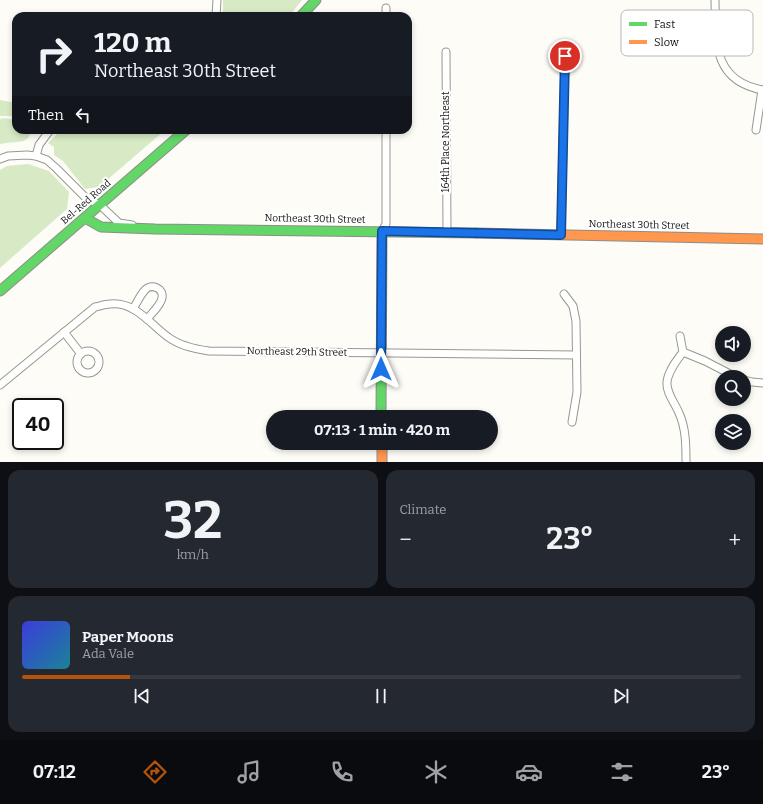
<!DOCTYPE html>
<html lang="en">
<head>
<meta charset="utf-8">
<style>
  body { margin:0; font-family:Bitter,serif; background:#242831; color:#f1f3f6; height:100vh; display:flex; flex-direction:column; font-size:15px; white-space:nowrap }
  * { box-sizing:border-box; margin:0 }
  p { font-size:13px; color:#9ea1a6 }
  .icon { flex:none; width:22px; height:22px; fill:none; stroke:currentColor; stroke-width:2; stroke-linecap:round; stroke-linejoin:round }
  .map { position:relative; height:462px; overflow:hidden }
  .drawer { display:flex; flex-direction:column; gap:8px; padding:8px; background:#0d0f14; flex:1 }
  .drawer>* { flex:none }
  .hud { position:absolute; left:12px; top:12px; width:400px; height:122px; border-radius:12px; box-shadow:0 2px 6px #0003; background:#171b24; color:#f1f3f6; overflow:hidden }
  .tools { position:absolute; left:715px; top:326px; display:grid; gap:8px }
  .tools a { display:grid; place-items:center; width:36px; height:36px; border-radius:50%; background:#171b24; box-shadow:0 2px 6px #0003; font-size:20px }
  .speed { position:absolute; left:12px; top:398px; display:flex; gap:8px; font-size:20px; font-weight:700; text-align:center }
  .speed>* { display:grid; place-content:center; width:52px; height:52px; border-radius:50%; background:#171b24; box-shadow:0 2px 6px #0003; line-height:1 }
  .speed .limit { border:2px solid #111; border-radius:6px; background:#fff; color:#111 }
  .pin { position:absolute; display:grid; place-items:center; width:34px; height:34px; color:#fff; margin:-17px; border:2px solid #fff; border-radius:50%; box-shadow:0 1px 4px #0007 }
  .me { position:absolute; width:44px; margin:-22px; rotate:0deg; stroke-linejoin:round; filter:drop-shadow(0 0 3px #0008) }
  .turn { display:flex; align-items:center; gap:14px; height:84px; padding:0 16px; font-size:18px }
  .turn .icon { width:52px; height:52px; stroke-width:2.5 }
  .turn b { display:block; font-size:28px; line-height:34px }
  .then { display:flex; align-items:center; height:38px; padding:0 16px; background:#0003; gap:8px; font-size:15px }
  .big { font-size:30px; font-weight:700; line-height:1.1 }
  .drawer .tile { flex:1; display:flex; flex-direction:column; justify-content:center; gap:6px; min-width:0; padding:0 14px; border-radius:12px; background:#242831 }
  .drawer .dial { align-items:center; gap:0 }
  .dial b { font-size:52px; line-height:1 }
  .song { display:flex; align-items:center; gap:12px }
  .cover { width:48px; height:48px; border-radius:6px; background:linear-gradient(135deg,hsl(240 70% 55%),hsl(190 70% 35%)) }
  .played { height:4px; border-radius:2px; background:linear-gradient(90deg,#b45309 15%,#363941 15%) }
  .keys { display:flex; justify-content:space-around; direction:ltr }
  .heat { display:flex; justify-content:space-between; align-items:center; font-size:22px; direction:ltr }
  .drawer .tiles { flex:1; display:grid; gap:8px; grid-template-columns:1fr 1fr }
  .tile:last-child { grid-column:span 2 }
  .trip { position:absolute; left:266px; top:410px; width:232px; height:40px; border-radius:20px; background:#171b24; box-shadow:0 2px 6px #0003; font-weight:700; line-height:40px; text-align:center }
  .tabs { display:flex; height:64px; justify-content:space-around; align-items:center; background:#090b0e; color:#9ea1a6 }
  .tabs .icon { width:28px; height:28px }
  .tabs .current { color:#b45309 }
  .tabs b { font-size:18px; color:#f1f3f6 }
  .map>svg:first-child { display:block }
  .forest { fill:#d8eac5 }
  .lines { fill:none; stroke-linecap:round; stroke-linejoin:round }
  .street-casing { stroke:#979795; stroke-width:9 }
  .fast-casing { stroke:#8e8d8b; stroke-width:11 }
  .slow-casing { stroke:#8e8d8b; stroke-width:11 }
  .street { stroke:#fffffe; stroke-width:7 }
  .fast { stroke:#63d668; stroke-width:9 }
  .slow { stroke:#ff974d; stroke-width:9 }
  .route-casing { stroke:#114b97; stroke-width:10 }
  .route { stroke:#1a73e8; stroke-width:7 }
  .labels { text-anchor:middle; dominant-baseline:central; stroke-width:4; stroke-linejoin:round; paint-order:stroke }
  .street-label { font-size:10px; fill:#111; stroke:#fff }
  .key { fill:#fff; stroke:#b8b8b8; stroke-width:1 }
  .key-label { font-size:11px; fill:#111 }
</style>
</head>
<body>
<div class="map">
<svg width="763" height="462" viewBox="0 0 763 462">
  <rect width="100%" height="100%" fill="#fdfcf7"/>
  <!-- forest -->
  <g class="forest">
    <path d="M223 0H302L289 16H222L223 11Z"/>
    <path d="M0 100 16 103V116H0Z"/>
    <path d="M4 118 16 120V130H32C31 133 29 137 27 139 23 143 7 142 0 144V119Z"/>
    <path d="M61 130H165L99 187 85 189 63 161 54 155V147L48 143Z"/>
    <path d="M28 164 49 171 69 192 67 209 0 268V170L7 166Z"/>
  </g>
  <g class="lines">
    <defs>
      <g id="street">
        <path d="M715 0C716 41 712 81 763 90"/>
        <path d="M386 8V16"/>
        <path d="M216 16 217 0"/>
        <path d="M446 52 447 232"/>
        <path d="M756 130 762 90"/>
        <path d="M36 156 39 145 50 130"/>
        <path d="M0 159 8 156 27 155 36 156 47 160 56 168 86 198 100 205 119 223 132 225"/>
        <path d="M382 231 386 224V130"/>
        <path d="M561 235 565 56"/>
        <path d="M564 294 573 306 576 321 577 392 572 422"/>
        <path d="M133 309C137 303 140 295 145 290 151 283 164 288 162 298 161 305 152 313 147 319"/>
        <path d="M64 332 81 354"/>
        <path d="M680 336 683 352C677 360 668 371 667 382 666 393 675 403 679 413 686 428 686 446 686 462"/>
        <circle cx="88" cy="362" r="11"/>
        <path d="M683 352 705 361 736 377"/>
        <path d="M744 380 752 382 763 383"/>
        <path d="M0 385 95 307C100 306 105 304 110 304 135 301 151 325 168 337 180 346 194 349 209 351L576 355"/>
      </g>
      <g id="fast">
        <path d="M301 16 316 0"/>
        <path d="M85 218 101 227 155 229 476 233"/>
        <path d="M0 291 186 130"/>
        <path d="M381 417 382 231"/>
      </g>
      <g id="slow">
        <path d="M476 233 763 239"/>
        <path d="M382 443V462"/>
      </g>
    </defs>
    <!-- street casing -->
    <use href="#street" class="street-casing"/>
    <!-- fast casing -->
    <use href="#fast" class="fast-casing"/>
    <!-- slow casing -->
    <use href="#slow" class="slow-casing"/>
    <!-- street -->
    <use href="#street" class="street"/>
    <!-- fast -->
    <use href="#fast" class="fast"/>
    <!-- slow -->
    <use href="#slow" class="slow"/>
  </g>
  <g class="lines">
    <defs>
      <path id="route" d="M381 369 382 231 561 235 565 56"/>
    </defs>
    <!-- route casing -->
    <use href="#route" class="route-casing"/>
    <!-- route -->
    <use href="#route" class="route"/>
  </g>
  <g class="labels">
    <!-- street labels -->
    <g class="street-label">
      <text transform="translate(446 142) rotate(-90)">164th Place Northeast</text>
      <text transform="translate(86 202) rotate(-41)">Bel-Red Road</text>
      <text transform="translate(315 219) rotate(1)">Northeast 30th Street</text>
      <text transform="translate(639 225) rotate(1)">Northeast 30th Street</text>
      <text transform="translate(297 352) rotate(1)">Northeast 29th Street</text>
    </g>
  </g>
  <!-- legend -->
  <rect x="621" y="10" width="132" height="46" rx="6" class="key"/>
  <rect x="629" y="22" width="18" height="4" fill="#63d668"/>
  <rect x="629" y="40" width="18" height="4" fill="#ff974d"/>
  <g class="key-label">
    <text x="654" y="28">Fast</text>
    <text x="654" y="46">Slow</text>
  </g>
</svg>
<div class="tools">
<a><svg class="icon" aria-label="sound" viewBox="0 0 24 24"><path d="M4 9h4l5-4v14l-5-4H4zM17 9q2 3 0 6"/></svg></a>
<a><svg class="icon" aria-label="search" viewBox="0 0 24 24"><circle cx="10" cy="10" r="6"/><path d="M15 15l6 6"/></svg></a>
<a><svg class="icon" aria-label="layers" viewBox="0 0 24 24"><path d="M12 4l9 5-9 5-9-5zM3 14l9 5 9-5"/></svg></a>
</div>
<div class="speed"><div class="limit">40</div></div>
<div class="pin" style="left:565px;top:56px;background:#d93025"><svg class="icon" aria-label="arrive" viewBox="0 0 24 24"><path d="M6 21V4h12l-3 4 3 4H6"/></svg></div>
<svg class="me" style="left:381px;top:369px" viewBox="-20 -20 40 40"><path d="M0-17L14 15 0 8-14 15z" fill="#1a73e8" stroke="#fff" stroke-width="4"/></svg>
<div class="trip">07:13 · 1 min · 420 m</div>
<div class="hud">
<div class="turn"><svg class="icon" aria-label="right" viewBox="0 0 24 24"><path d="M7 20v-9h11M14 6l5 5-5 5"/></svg><div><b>120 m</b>Northeast 30th Street</div></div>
<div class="then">Then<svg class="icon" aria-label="left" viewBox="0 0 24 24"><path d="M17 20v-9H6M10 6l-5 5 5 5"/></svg></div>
</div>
</div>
<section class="drawer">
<div class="tiles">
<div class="tile dial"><b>32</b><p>km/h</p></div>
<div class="tile"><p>Climate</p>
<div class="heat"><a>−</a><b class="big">23°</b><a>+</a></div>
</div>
<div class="tile">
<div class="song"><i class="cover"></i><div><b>Paper Moons</b><p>Ada Vale</p></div></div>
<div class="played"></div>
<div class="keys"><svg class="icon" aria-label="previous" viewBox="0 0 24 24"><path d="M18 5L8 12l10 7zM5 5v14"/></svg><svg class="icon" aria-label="pause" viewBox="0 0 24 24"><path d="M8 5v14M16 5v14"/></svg><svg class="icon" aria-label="next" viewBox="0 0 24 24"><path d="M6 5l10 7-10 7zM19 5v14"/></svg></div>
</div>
</div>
</section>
<nav class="tabs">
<b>07:12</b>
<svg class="icon current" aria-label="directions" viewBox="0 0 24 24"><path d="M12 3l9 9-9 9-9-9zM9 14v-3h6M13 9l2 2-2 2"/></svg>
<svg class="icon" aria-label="music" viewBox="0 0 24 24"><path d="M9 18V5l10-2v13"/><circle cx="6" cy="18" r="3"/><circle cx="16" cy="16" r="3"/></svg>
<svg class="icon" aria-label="phone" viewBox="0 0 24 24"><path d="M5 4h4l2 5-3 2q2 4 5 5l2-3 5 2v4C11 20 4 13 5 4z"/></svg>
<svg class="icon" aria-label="climate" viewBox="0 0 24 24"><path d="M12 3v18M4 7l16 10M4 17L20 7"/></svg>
<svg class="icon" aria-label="car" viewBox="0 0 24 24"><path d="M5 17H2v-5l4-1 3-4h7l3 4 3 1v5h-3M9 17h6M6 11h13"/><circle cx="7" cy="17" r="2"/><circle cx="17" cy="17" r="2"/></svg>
<svg class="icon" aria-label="filters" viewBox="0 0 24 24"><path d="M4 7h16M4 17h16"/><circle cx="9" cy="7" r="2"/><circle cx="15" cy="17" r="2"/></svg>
<b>23°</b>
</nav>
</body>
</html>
